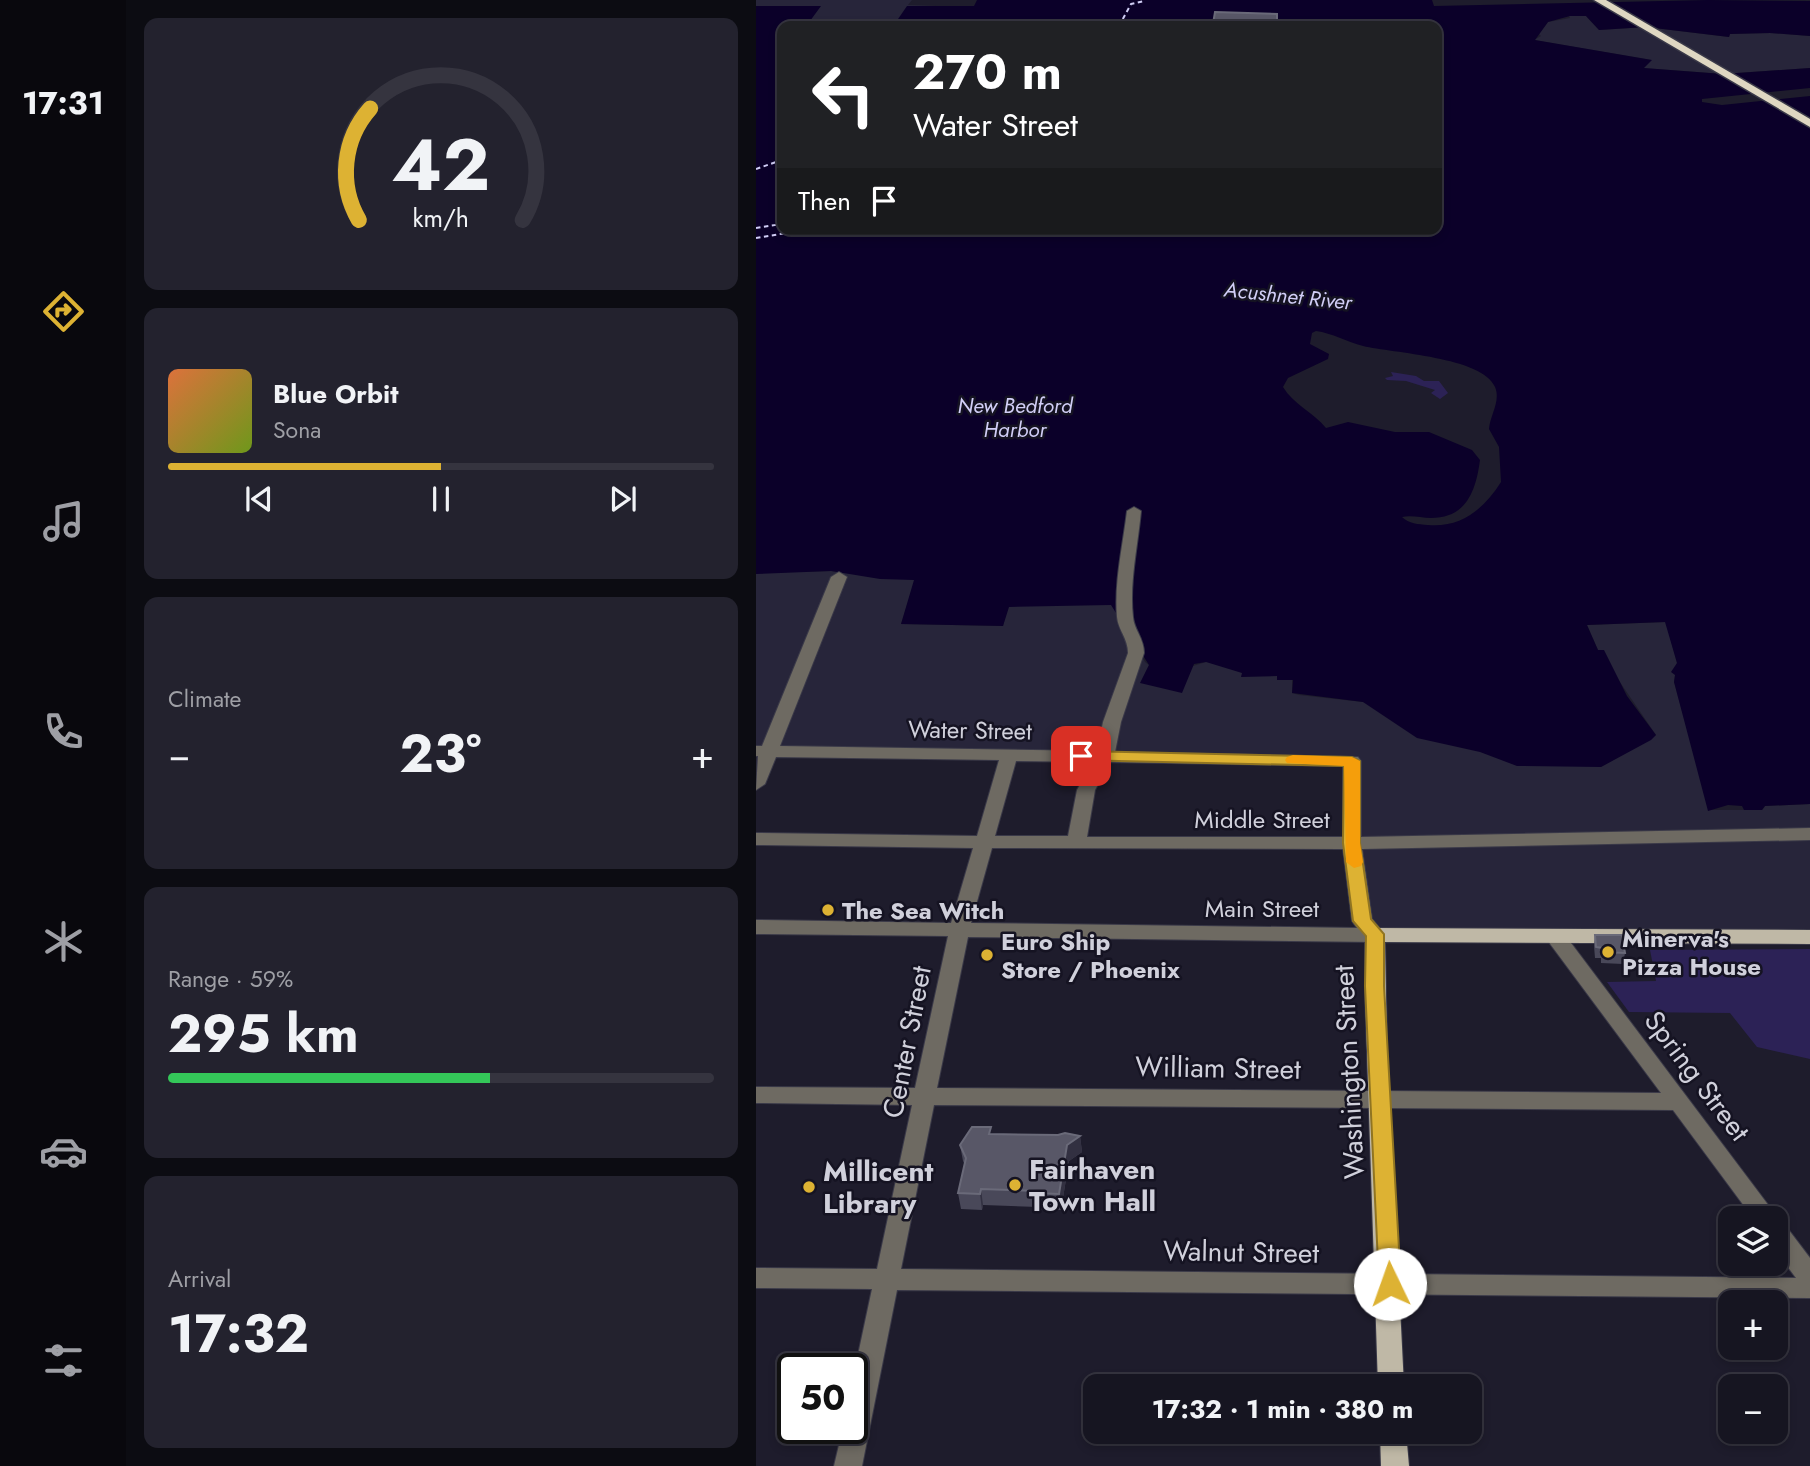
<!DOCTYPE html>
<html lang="en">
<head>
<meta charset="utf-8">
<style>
  body { margin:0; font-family:Jost,sans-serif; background:#23222e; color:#f1f3f6; height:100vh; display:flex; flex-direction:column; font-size:26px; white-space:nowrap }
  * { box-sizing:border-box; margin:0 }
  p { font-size:23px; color:#9e9fa5 }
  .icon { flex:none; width:38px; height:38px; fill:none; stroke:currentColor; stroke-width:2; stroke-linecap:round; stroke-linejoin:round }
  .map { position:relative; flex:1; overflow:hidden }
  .drawer { display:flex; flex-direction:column; gap:18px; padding:18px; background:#0c0c12; width:630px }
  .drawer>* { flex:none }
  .hud { position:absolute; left:21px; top:21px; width:665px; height:214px; border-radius:14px; box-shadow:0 4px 10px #0003,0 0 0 2px #35343f; background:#202124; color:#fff; overflow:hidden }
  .tools { position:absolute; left:962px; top:1206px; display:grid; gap:14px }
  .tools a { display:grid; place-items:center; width:70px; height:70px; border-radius:14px; background:#161521; box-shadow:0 4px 10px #0003,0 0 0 2px #35343f; font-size:35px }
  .speed { position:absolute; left:21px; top:1353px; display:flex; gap:14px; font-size:35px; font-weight:700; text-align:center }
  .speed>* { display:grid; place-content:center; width:91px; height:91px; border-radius:50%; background:#161521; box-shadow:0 4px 10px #0003,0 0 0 2px #35343f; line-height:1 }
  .speed .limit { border:4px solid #111; border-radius:10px; background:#fff; color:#111 }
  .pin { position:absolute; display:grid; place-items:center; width:60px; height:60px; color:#fff; margin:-30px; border-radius:14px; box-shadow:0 4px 10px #0006 }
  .me { position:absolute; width:77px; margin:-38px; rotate:357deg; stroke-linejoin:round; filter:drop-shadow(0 0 5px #0008) }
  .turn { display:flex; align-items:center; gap:24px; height:147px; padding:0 21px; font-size:32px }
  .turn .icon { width:91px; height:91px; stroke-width:2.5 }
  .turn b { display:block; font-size:49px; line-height:60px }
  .then { display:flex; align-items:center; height:66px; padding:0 21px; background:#0003; gap:14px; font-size:26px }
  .big { font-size:52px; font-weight:700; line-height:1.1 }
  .drawer .widget { flex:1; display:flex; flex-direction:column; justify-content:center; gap:10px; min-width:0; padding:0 24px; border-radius:14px; background:#23222e }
  .drawer .dial { align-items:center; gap:0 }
  .dial svg { height:182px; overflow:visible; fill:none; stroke:#35343f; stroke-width:7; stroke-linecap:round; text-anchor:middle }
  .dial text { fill:#f1f3f6; stroke:none }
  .song { display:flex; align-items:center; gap:21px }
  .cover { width:84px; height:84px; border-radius:10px; background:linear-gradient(135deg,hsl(20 70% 55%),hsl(80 70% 35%)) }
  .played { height:7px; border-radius:4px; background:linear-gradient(90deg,#ddb233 50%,#35343f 50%) }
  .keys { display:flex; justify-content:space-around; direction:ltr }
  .heat { display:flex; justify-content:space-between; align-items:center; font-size:38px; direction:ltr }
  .charge { height:10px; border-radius:5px; background:linear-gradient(90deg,#34c759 59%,#35343f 0) }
  .trip { position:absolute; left:327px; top:1374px; width:399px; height:70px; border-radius:14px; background:#161521; box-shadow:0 4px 10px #0003,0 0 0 2px #35343f; font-weight:700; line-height:70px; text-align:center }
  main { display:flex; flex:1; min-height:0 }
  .dock { display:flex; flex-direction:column; width:126px; justify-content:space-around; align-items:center; background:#09080d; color:#9e9fa5 }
  .dock .icon { width:49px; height:49px }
  .dock .current { color:#ddb233 }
  .dock b { font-size:32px; color:#f1f3f6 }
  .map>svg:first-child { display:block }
  .built { fill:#27253a }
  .green { fill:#2c2256 }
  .water { fill:#0b0029; fill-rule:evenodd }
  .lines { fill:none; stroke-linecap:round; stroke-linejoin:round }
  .ferry { stroke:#d1cef6; stroke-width:2; stroke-dasharray:4.5 3.5; stroke-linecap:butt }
  .minor-casing { stroke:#3a3948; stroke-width:2 }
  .major-casing { stroke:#3a3948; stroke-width:2 }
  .highway-casing { stroke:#3a3948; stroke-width:3 }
  .minor { fill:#6e6a62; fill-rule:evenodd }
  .major { fill:#bfb8a6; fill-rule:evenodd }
  .highway { fill:#dfd7c2; fill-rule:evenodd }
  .wall { fill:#494859 }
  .shaded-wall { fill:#323041 }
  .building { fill:#585767; stroke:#6a6a79; stroke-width:2 }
  .route { fill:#ddb233; stroke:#907421; stroke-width:2 }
  .slow { fill:#f59e0b }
  .poi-dot { fill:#ddb233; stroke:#151322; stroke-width:2.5 }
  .labels { text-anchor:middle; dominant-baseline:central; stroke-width:5; stroke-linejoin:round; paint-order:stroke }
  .far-water-label { font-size:21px; font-style:italic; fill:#d1cef6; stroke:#151322 }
  .street-label { font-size:24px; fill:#d0d0db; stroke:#151322 }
  .poi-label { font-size:24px; font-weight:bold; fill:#d0d0db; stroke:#151322; text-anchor:start }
  .near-street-label { font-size:28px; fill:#d0d0db; stroke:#151322 }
  .near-poi-label { font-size:28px; font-weight:bold; fill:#d0d0db; stroke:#151322; text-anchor:start }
</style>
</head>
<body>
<main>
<nav class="dock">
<b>17:31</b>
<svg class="icon current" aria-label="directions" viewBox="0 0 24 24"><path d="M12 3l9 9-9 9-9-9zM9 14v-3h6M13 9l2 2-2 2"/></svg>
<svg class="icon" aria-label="music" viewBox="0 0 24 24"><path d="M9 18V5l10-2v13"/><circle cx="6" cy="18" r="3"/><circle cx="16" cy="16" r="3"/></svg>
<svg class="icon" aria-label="phone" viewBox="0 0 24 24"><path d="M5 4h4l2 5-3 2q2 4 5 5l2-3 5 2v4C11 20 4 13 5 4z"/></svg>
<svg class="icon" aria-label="climate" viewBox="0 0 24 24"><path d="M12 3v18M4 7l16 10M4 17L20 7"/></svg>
<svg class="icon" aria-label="car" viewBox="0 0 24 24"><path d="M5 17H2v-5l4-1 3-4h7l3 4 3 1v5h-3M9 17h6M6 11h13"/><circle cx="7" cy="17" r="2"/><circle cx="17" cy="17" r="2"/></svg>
<svg class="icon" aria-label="filters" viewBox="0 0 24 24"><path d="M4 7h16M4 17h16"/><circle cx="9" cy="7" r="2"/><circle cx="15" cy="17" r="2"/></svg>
</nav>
<section class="drawer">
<div class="widget dial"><svg viewBox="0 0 100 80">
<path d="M14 69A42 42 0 1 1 86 69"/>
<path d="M14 69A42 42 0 0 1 19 20" stroke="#ddb233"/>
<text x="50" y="56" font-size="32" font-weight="700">42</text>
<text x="50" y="72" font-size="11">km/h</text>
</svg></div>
<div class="widget">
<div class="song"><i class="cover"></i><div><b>Blue Orbit</b><p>Sona</p></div></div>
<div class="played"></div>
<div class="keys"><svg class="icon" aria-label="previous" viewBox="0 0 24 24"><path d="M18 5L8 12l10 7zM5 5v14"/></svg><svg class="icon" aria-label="pause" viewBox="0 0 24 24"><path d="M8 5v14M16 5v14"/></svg><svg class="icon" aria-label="next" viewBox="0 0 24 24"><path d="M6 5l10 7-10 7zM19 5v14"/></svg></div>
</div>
<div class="widget"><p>Climate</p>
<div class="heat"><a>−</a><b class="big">23°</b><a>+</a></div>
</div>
<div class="widget"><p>Range · 59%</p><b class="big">295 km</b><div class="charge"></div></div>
<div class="widget"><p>Arrival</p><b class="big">17:32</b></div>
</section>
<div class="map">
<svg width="1054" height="1466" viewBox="0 0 1054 1466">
  <rect width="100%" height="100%" fill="#1e1c2c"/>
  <!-- built -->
  <g class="built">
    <path d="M0 0H156L152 5 180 6 166 26 134 22 53 21 64 6H0Z"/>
    <path d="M813 16H830L843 30 890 27 973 37 974 34 1014 33 1054 36V68L967 74 886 68 895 60 778 40 785 36 783 34 792 22 814 18Z"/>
    <path d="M300 494 389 662 393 665 385 682 450 662 457 644 489 676H522L521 680H536V693L543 695 607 702 845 767 900 735 842 650 831 625 910 622 921 663 918 682 954 810H1006L1009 806 1054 804V937L619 935 606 921 596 762 13 751 0 784V573L75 571 159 580 145 624 247 626 252 607Z"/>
  </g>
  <!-- green -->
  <g class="green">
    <path d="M635 372 660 376 668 381H683L692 393 684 399 675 393 679 390 650 381 631 380 629 378 637 376Z"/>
    <path d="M1054 949V1059L1001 1047 974 1013 873 1012 851 982 900 981 894 950Z"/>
  </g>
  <!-- water -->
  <path class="water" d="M221 0H676L678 6 952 0 1054 1V36L1014 33 974 34 973 37 890 27 843 30 830 16H814L792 22 779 40 896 60 888 68 967 74 1054 68V88L946 99V102L966 105 1054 96V804L1009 806 1006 810H988L986 806 972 805 952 811 918 682 919 675 915 672 921 663 909 622 831 625 842 650H848L871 696 900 735 895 740 845 767 761 766 724 752 661 738 607 702 536 693 537 680H521V676L485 677 486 673 450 662 438 664 426 693 384 683 393 665 355 605 253 607 247 626 145 624 158 580 124 579 75 571 0 574V6H65L54 21 140 22 151 6H218ZM26 26H681V229H26ZM560 331C576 333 591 342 607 346 636 353 727 357 739 387 745 401 734 415 733 429L743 447 745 482C728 509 705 528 672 525 662 524 653 524 646 517 656 515 665 518 675 518 711 518 720 490 724 460L716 450 673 432H639L592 422 570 428C557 412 537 404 527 387L532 378 572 359 573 354 554 344 556 333Z"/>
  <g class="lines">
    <!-- ferry -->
    <g class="ferry">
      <path d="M363 26 375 4 388 1"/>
      <path d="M0 169 26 160"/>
      <path d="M0 228 26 224"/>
      <path d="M0 238 55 229"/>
    </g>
    <defs>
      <path id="minor" d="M378 507 385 511C382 545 373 583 377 617 378 630 388 638 388 653L365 722 359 752 602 757 605 761V837L1054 828V840L606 849 616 919 629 935 626 940 619 942 212 937 181 1088 905 1093 792 941 789 936 792 931H806L1022 1218 1020 1221V1218H997L917 1110 178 1105 145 1269 1040 1278 1020 1251V1222L1029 1225 1054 1258V1298L141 1290 106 1466H78L87 1428H96V1383L116 1289 0 1288V1268L121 1269 156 1105 0 1103V1087L159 1088 192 936 0 934V920L195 923 217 848 0 845V833L221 836 243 760 20 757 9 784 0 790 2 756H0V746H6L75 577 83 572 91 577 24 746 341 751 347 722 372 653C372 638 362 630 361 617 358 582 367 545 371 511ZM260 761 337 762 321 790 312 836H239ZM354 762 587 766V837H331L339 790ZM236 848 587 849 596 921 601 928 215 923Z"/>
      <g id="major">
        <path d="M619 928 1054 930V944L629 942 631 1048 648 1386H622L609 991V935L612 930Z"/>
        <path d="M624 1432H650L653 1466H625Z"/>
      </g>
      <path id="highway" d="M838 0H850L1054 119V127Z"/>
    </defs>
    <!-- minor casing -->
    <use href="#minor" class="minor-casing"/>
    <!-- major casing -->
    <use href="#major" class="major-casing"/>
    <!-- highway casing -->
    <use href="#highway" class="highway-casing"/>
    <!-- minor -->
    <use href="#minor" class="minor"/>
    <!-- major -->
    <use href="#major" class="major"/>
    <!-- highway -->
    <use href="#highway" class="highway"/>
  </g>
  <!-- wall -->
  <g class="wall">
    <path d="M839 935 869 953 867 964 845 963V958H839L838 946Z"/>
    <path d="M236 1134 324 1136 326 1152 313 1161 305 1210H282V1207L227 1205 226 1210 205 1209 202 1193 209 1165 207 1161 204 1145Z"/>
  </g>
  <!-- shaded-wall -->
  <g class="shaded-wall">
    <path d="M324 1136 326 1152 313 1161 305 1210 303 1194 311 1145Z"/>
    <path d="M225 1189 227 1205 226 1210 224 1194Z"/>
  </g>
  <!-- building -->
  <g class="building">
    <path d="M459 12 521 14V26H444L445 24H457Z"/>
    <path d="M839 935H866L869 953 847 952 846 948 840 947Z"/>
    <path d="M216 1127H235L233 1134 302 1135 309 1133 324 1136 311 1145 303 1194 280 1193 281 1191 225 1189 224 1194 202 1193 210 1158 204 1145Z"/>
  </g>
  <!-- route -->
  <path class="route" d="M325 751 596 757 604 761V843L615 919 628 934V986L645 1284 642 1290 634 1293 626 1290 623 1284 609 986 610 936 597 921 587 843 588 766 319 760 317 756 319 753Z"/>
  <!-- slow -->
  <path class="slow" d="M537 755 596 757 604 761V843L607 862 605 866 598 868 590 862 588 766 531 763 529 760 531 757Z"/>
  <!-- markers -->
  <g class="poi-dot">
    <circle cx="72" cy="910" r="7"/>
    <circle cx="852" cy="952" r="7"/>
    <circle cx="231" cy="955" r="7"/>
    <circle cx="259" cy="1185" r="7"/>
    <circle cx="53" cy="1187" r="7"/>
  </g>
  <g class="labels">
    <!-- far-water labels -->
    <g class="far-water-label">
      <text transform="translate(532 296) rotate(6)">Acushnet River</text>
      <text x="259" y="406">New Bedford<tspan x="259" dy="24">Harbor</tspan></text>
    </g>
    <!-- street labels -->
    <g class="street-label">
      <text transform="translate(214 730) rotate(1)">Water Street</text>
      <text x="506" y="819">Middle Street</text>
      <text x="506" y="908">Main Street</text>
    </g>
    <!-- poi labels -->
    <g class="poi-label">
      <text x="86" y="910">The Sea Witch</text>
      <text x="866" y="938">Minerva's<tspan x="866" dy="28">Pizza House</tspan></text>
      <text x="245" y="941">Euro Ship<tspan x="245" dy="28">Store / Phoenix</tspan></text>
    </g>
    <!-- near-street labels -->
    <g class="near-street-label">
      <text transform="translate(151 1042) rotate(-79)">Center Street</text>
      <text transform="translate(462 1068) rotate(1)">William Street</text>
      <text transform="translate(593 1072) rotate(-93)">Washington Street</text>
      <text transform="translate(941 1076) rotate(53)">Spring Street</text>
      <text transform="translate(485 1252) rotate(1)">Walnut Street</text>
    </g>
    <!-- near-poi labels -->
    <g class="near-poi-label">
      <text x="273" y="1169">Fairhaven<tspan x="273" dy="32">Town Hall</tspan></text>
      <text x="67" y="1171">Millicent<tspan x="67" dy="32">Library</tspan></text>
    </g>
  </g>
</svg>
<div class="tools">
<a><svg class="icon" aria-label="layers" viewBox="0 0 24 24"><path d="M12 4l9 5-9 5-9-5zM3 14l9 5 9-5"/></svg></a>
<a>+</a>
<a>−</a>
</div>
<div class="speed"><div class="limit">50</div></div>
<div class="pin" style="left:325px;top:756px;background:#d93025"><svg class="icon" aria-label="arrive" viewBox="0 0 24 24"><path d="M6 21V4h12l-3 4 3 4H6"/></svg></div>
<svg class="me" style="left:634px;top:1284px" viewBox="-20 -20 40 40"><circle r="19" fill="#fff"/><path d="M0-13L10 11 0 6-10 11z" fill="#ddb233"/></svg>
<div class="trip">17:32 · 1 min · 380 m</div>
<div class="hud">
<div class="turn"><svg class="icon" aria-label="left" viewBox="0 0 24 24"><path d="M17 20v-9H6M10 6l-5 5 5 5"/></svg><div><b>270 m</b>Water Street</div></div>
<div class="then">Then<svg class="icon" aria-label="arrive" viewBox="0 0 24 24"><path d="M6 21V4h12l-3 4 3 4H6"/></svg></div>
</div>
</div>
</main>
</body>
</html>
